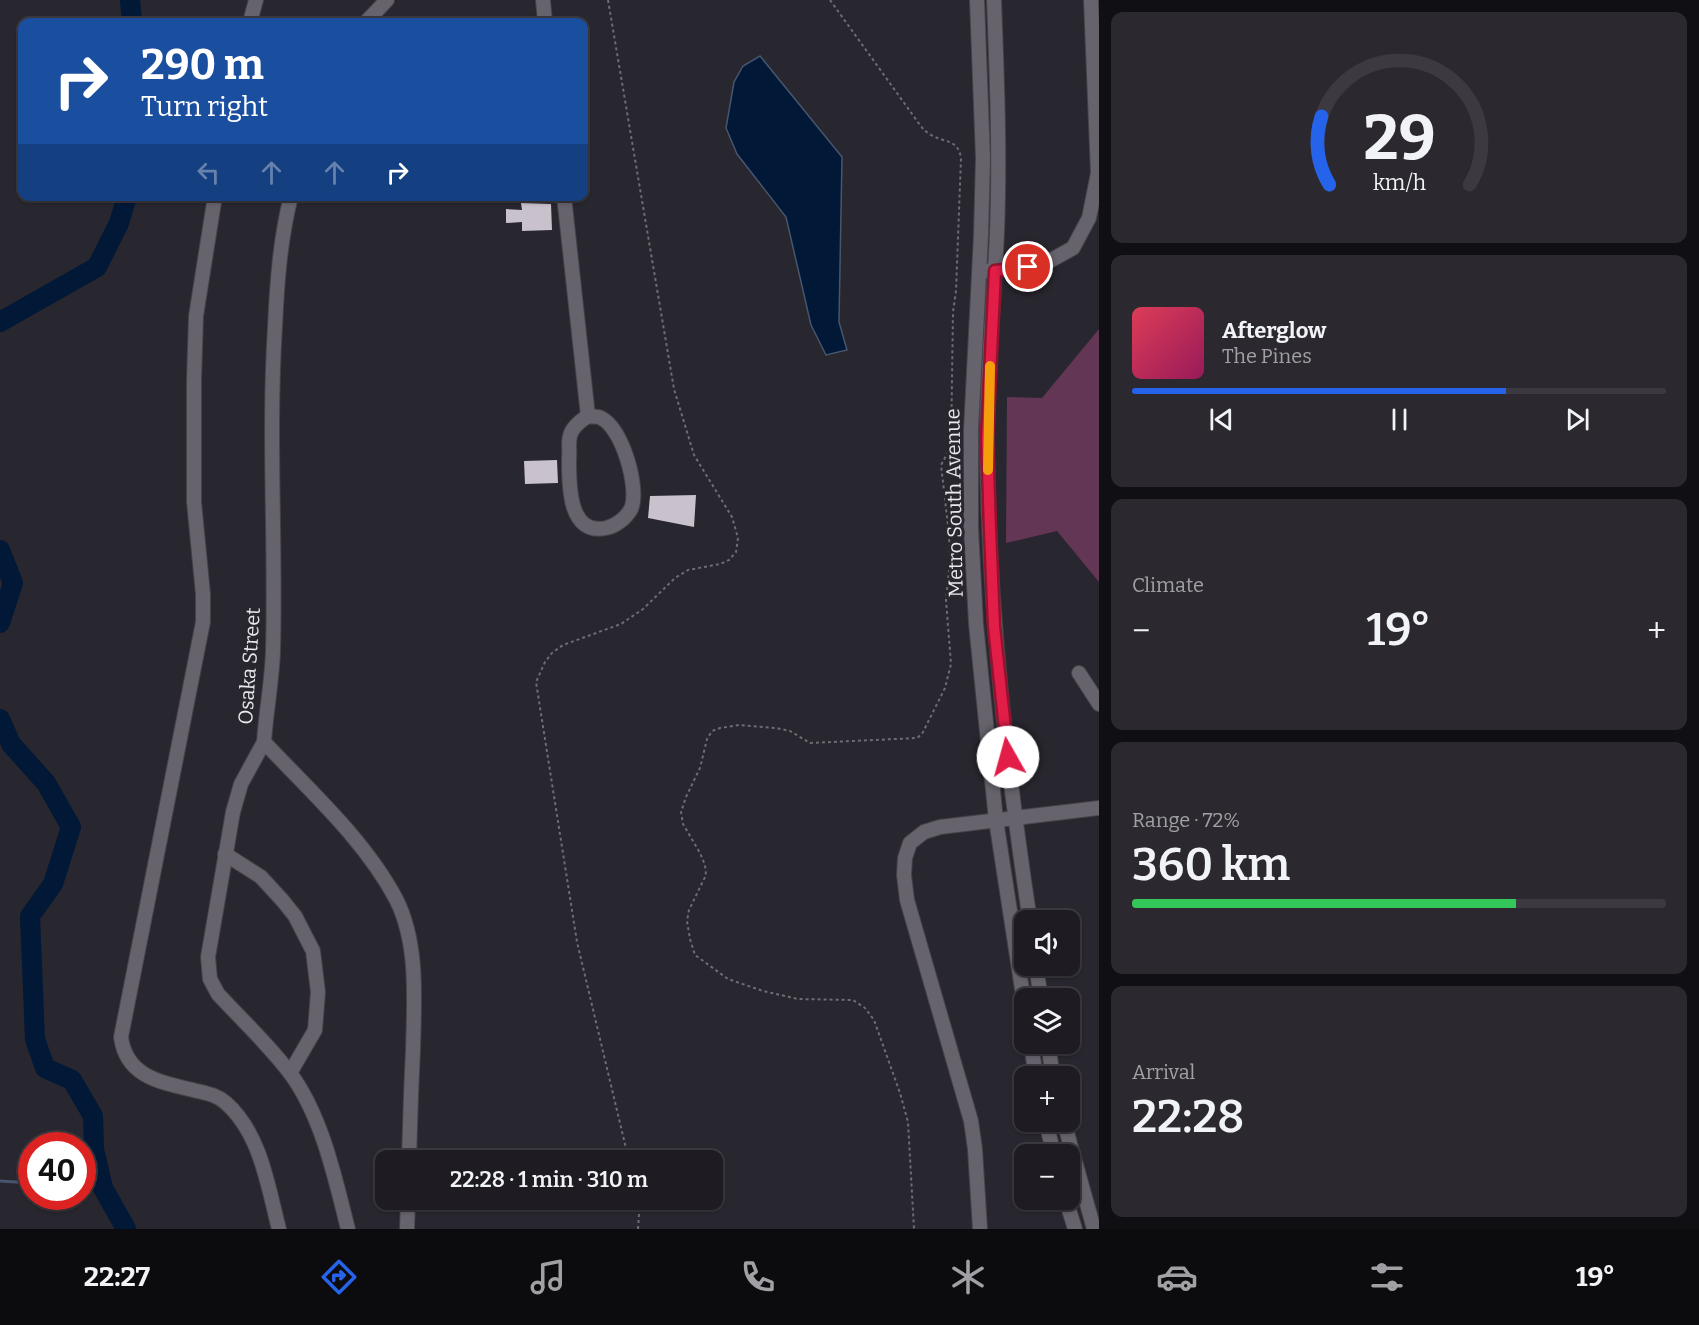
<!DOCTYPE html>
<html lang="en">
<head>
<meta charset="utf-8">
<style>
  body { margin:0; font-family:Bitter,serif; background:#2b292f; color:#f1f3f6; height:100vh; display:flex; flex-direction:column; font-size:22px; white-space:nowrap }
  * { box-sizing:border-box; margin:0 }
  p { font-size:20px; color:#a1a1a5 }
  .icon { flex:none; width:33px; height:33px; fill:none; stroke:currentColor; stroke-width:2; stroke-linecap:round; stroke-linejoin:round }
  .map { position:relative; flex:1; overflow:hidden }
  .panel { display:flex; flex-direction:column; gap:12px; padding:12px; background:#100f13; width:600px }
  .panel>* { flex:none }
  .banner { position:absolute; left:18px; top:18px; width:570px; height:183px; border-radius:12px; box-shadow:0 2px 4px #0004,0 0 0 2px #3c3a40; background:#1a4fa0; color:#fff; overflow:hidden }
  .buttons { position:absolute; left:1014px; top:910px; display:grid; gap:12px }
  .buttons a { display:grid; place-items:center; width:66px; height:66px; border-radius:12px; background:#1e1c22; box-shadow:0 2px 4px #0004,0 0 0 2px #3c3a40; font-size:30px }
  .speed { position:absolute; left:18px; top:1132px; display:flex; gap:12px; font-size:30px; font-weight:700; text-align:center }
  .speed>* { display:grid; place-content:center; width:78px; height:78px; border-radius:50%; background:#1e1c22; box-shadow:0 2px 4px #0004,0 0 0 2px #3c3a40; line-height:1 }
  .speed .limit { border:9px solid #d22; background:#fff; color:#111 }
  .pin { position:absolute; display:grid; place-items:center; width:51px; height:51px; color:#fff; margin:-26px; border:3px solid #fff; border-radius:50%; box-shadow:0 2px 6px #0007 }
  .me { position:absolute; width:66px; margin:-33px; rotate:353deg; stroke-linejoin:round; filter:drop-shadow(0 0 4px #0008) }
  .turn { display:flex; align-items:center; gap:21px; height:126px; padding:0 24px; font-size:27px }
  .turn .icon { width:78px; height:78px; stroke-width:2.5 }
  .turn b { display:block; font-size:42px; line-height:51px }
  .lanes { display:flex; align-items:center; height:57px; padding:0 24px; background:#0003; justify-content:center; gap:30px; direction:ltr }
  .lanes .off { opacity:.35 }
  .big { font-size:45px; font-weight:600; line-height:1.1 }
  .panel .card { flex:1; display:flex; flex-direction:column; justify-content:center; gap:9px; min-width:0; padding:0 21px; border-radius:12px; background:#2b292f }
  .panel .dial { align-items:center; gap:0 }
  .dial svg { height:156px; overflow:visible; fill:none; stroke:#3c3a40; stroke-width:7; stroke-linecap:round; text-anchor:middle }
  .dial text { fill:#f1f3f6; stroke:none }
  .song { display:flex; align-items:center; gap:18px }
  .cover { width:72px; height:72px; border-radius:9px; background:linear-gradient(135deg,hsl(350 70% 55%),hsl(330 70% 35%)) }
  .played { height:6px; border-radius:3px; background:linear-gradient(90deg,#2563eb 70%,#3c3a40 70%) }
  .keys { display:flex; justify-content:space-around; direction:ltr }
  .heat { display:flex; justify-content:space-between; align-items:center; font-size:33px; direction:ltr }
  .charge { height:9px; border-radius:4px; background:linear-gradient(90deg,#34c759 72%,#3c3a40 0) }
  .trip { position:absolute; left:375px; top:1150px; width:348px; height:60px; border-radius:12px; background:#1e1c22; box-shadow:0 2px 4px #0004,0 0 0 2px #3c3a40; font-weight:600; line-height:60px; text-align:center }
  .menu { display:flex; height:96px; justify-content:space-around; align-items:center; background:#0c0b0e; color:#a1a1a5 }
  .menu .icon { width:42px; height:42px }
  .menu .active { color:#2563eb }
  .menu b { font-size:27px; color:#f1f3f6 }
  main { display:flex; flex:1; min-height:0 }
  .map>svg:first-child { display:block }
  .green { fill:#643656 }
  .water { fill:#011837; stroke:#47566e; stroke-width:1.5 }
  .lines { fill:none; stroke-linecap:round; stroke-linejoin:round }
  .stream { stroke:#47566e; stroke-width:3 }
  .river { stroke:#011837; stroke-width:20 }
  .building { fill:#c9c1cb }
  .minor-casing { stroke:#45434a; stroke-width:16 }
  .path { stroke:#6e6c74; stroke-width:2; stroke-dasharray:3 3; stroke-linecap:butt }
  .minor { stroke:#66636d; stroke-width:14 }
  .route-casing { stroke:#92132f; stroke-width:15 }
  .route { stroke:#e11d48; stroke-width:10 }
  .slow { stroke:#f59e0b; stroke-width:10 }
  .labels { text-anchor:middle; dominant-baseline:central; stroke-width:6; stroke-linejoin:round; paint-order:stroke }
  .street-label { font-size:20px; fill:#eae8ee; stroke:#28262e }
</style>
</head>
<body>
<main>
<div class="map">
<svg width="1099" height="1229" viewBox="0 0 1099 1229">
  <rect width="100%" height="100%" fill="#28262e"/>
  <!-- green -->
  <path class="green" d="M1099 329V582L1057 531 1006 543 1007 397 1042 398Z"/>
  <!-- water -->
  <path class="water" d="M760 56 842 157 839 322 847 350 826 355 811 325 786 217 737 154 726 128 734 82 743 66Z"/>
  <g class="lines">
    <!-- stream -->
    <g class="stream">
      <path d="M0 1181 32 1183"/>
      <path d="M82 1186 103 1188"/>
    </g>
    <!-- river -->
    <g class="river">
      <path d="M130 0 132 22"/>
      <path d="M0 322 97 267 119 223 127 196"/>
      <path d="M0 550 13 583 0 623"/>
      <path d="M0 719 11 744 46 783 71 827 53 884 30 916 35 1039 45 1068 72 1080 93 1116 94 1149 103 1188 126 1229"/>
    </g>
  </g>
  <!-- building -->
  <g class="building">
    <path d="M521 203 551 204 552 230 522 231V222L506 223V209L522 210Z"/>
    <path d="M557 460 558 483 525 484 524 461Z"/>
    <path d="M696 495 694 527 648 518 650 496Z"/>
  </g>
  <g class="lines">
    <defs>
      <g id="minor">
        <path d="M543 0 545 22"/>
        <path d="M977 0 983 158 981 235 971 430V527L976 624 996 820 1024 1002"/>
        <path d="M994 0C997 78 1000 154 997 232 994 301 987 371 987 441 988 602 1006 762 1030 921"/>
        <path d="M250 22 256 0"/>
        <path d="M366 22 387 0"/>
        <path d="M215 196 196 316 194 381V502L203 594V622L121 1037C126 1076 159 1082 193 1090 205 1093 216 1094 226 1103 261 1134 268 1187 279 1229"/>
        <path d="M291 196C280 240 277 283 275 327 268 435 276 543 273 651 272 681 266 712 264 742 309 790 365 840 396 899 419 944 414 1002 413 1051 411 1088 410 1124 409 1161"/>
        <path d="M564 196 588 416"/>
        <path d="M986 271 1044 264 1073 248 1089 218 1098 173 1091 0"/>
        <path d="M588 416C591 417 598 416 601 418 622 427 640 489 631 509 626 518 616 526 606 528 568 536 569 484 569 459 570 452 568 443 570 436 572 427 580 421 588 416Z"/>
        <path d="M1079 673 1099 704"/>
        <path d="M264 742 241 784 233 812 208 957 210 979 218 994C242 1020 269 1045 290 1073 322 1116 335 1178 348 1229"/>
        <path d="M225 854 261 877 283 901 295 916 313 951 318 992 315 1030 290 1073"/>
        <path d="M1036 966 1041 999"/>
        <path d="M1031 1044 1036 1077"/>
        <path d="M1048 1044 1053 1077"/>
        <path d="M1046 1122 1054 1155"/>
        <path d="M1064 1122 1094 1229"/>
        <path d="M1066 1200 1075 1229"/>
        <path d="M407 1229 408 1200"/>
        <path d="M980 1229 975 1149 971 1121 907 900 904 875 905 858 910 843 924 832 940 827 1099 808"/>
      </g>
    </defs>
    <!-- minor casing -->
    <use href="#minor" class="minor-casing"/>
    <!-- path -->
    <g class="path">
      <path d="M608 0 674 389 694 455 732 517 738 538 736 552 729 560 720 564 688 570 675 578 643 609 621 624 563 645 552 653 545 662 536 682 577 942 629 1161"/>
      <path d="M830 0 920 125C923 129 926 132 931 135 945 143 958 139 961 158L956 291 953 312 951 447 941 465 949 534 950 561 946 600 951 664 945 688 922 734 917 738 810 743 790 731 776 728 739 725 720 728 712 731 707 739 700 768 686 797 681 812 683 824 700 853 705 865 706 875 689 910 687 921 690 939 695 955 728 979 763 991 798 999 853 1000 865 1008 874 1020 900 1093 908 1122 914 1229"/>
      <path d="M638 1229 640 1200"/>
    </g>
    <!-- minor -->
    <use href="#minor" class="minor"/>
  </g>
  <g class="lines">
    <defs>
      <path id="route" d="M1008 757 994 626 990 530 987 438 995 271 1028 267"/>
    </defs>
    <!-- route casing -->
    <use href="#route" class="route-casing"/>
    <!-- route -->
    <use href="#route" class="route"/>
    <!-- slow -->
    <path class="slow" d="M988 470 990 366"/>
  </g>
  <g class="labels">
    <!-- street labels -->
    <g class="street-label">
      <text transform="translate(954 503) rotate(-91)">Metro South Avenue</text>
      <text transform="translate(249 666) rotate(-86)">Osaka Street</text>
    </g>
  </g>
</svg>
<div class="buttons">
<a><svg class="icon" aria-label="sound" viewBox="0 0 24 24"><path d="M4 9h4l5-4v14l-5-4H4zM17 9q2 3 0 6"/></svg></a>
<a><svg class="icon" aria-label="layers" viewBox="0 0 24 24"><path d="M12 4l9 5-9 5-9-5zM3 14l9 5 9-5"/></svg></a>
<a>+</a>
<a>−</a>
</div>
<div class="speed"><div class="limit">40</div></div>
<div class="pin" style="left:1028px;top:267px;background:#d93025"><svg class="icon" aria-label="arrive" viewBox="0 0 24 24"><path d="M6 21V4h12l-3 4 3 4H6"/></svg></div>
<svg class="me" style="left:1008px;top:757px" viewBox="-20 -20 40 40"><circle r="19" fill="#fff"/><path d="M0-13L10 11 0 6-10 11z" fill="#e11d48"/></svg>
<div class="trip">22:28 · 1 min · 310 m</div>
<div class="banner">
<div class="turn"><svg class="icon" aria-label="right" viewBox="0 0 24 24"><path d="M7 20v-9h11M14 6l5 5-5 5"/></svg><div><b>290 m</b>Turn right</div></div>
<div class="lanes"><svg class="icon off" aria-label="left" viewBox="0 0 24 24"><path d="M17 20v-9H6M10 6l-5 5 5 5"/></svg><svg class="icon off" aria-label="ahead" viewBox="0 0 24 24"><path d="M12 20V5M6 11l6-6 6 6"/></svg><svg class="icon off" aria-label="ahead" viewBox="0 0 24 24"><path d="M12 20V5M6 11l6-6 6 6"/></svg><svg class="icon" aria-label="right" viewBox="0 0 24 24"><path d="M7 20v-9h11M14 6l5 5-5 5"/></svg></div>
</div>
</div>
<section class="panel">
<div class="card dial"><svg viewBox="0 0 100 80">
<path d="M14 69A42 42 0 1 1 86 69"/>
<path d="M14 69A42 42 0 0 1 10 34" stroke="#2563eb"/>
<text x="50" y="56" font-size="32" font-weight="700">29</text>
<text x="50" y="72" font-size="11">km/h</text>
</svg></div>
<div class="card">
<div class="song"><i class="cover"></i><div><b>Afterglow</b><p>The Pines</p></div></div>
<div class="played"></div>
<div class="keys"><svg class="icon" aria-label="previous" viewBox="0 0 24 24"><path d="M18 5L8 12l10 7zM5 5v14"/></svg><svg class="icon" aria-label="pause" viewBox="0 0 24 24"><path d="M8 5v14M16 5v14"/></svg><svg class="icon" aria-label="next" viewBox="0 0 24 24"><path d="M6 5l10 7-10 7zM19 5v14"/></svg></div>
</div>
<div class="card"><p>Climate</p>
<div class="heat"><a>−</a><b class="big">19°</b><a>+</a></div>
</div>
<div class="card"><p>Range · 72%</p><b class="big">360 km</b><div class="charge"></div></div>
<div class="card"><p>Arrival</p><b class="big">22:28</b></div>
</section>
</main>
<nav class="menu">
<b>22:27</b>
<svg class="icon active" aria-label="directions" viewBox="0 0 24 24"><path d="M12 3l9 9-9 9-9-9zM9 14v-3h6M13 9l2 2-2 2"/></svg>
<svg class="icon" aria-label="music" viewBox="0 0 24 24"><path d="M9 18V5l10-2v13"/><circle cx="6" cy="18" r="3"/><circle cx="16" cy="16" r="3"/></svg>
<svg class="icon" aria-label="phone" viewBox="0 0 24 24"><path d="M5 4h4l2 5-3 2q2 4 5 5l2-3 5 2v4C11 20 4 13 5 4z"/></svg>
<svg class="icon" aria-label="climate" viewBox="0 0 24 24"><path d="M12 3v18M4 7l16 10M4 17L20 7"/></svg>
<svg class="icon" aria-label="car" viewBox="0 0 24 24"><path d="M5 17H2v-5l4-1 3-4h7l3 4 3 1v5h-3M9 17h6M6 11h13"/><circle cx="7" cy="17" r="2"/><circle cx="17" cy="17" r="2"/></svg>
<svg class="icon" aria-label="filters" viewBox="0 0 24 24"><path d="M4 7h16M4 17h16"/><circle cx="9" cy="7" r="2"/><circle cx="15" cy="17" r="2"/></svg>
<b>19°</b>
</nav>
</body>
</html>
